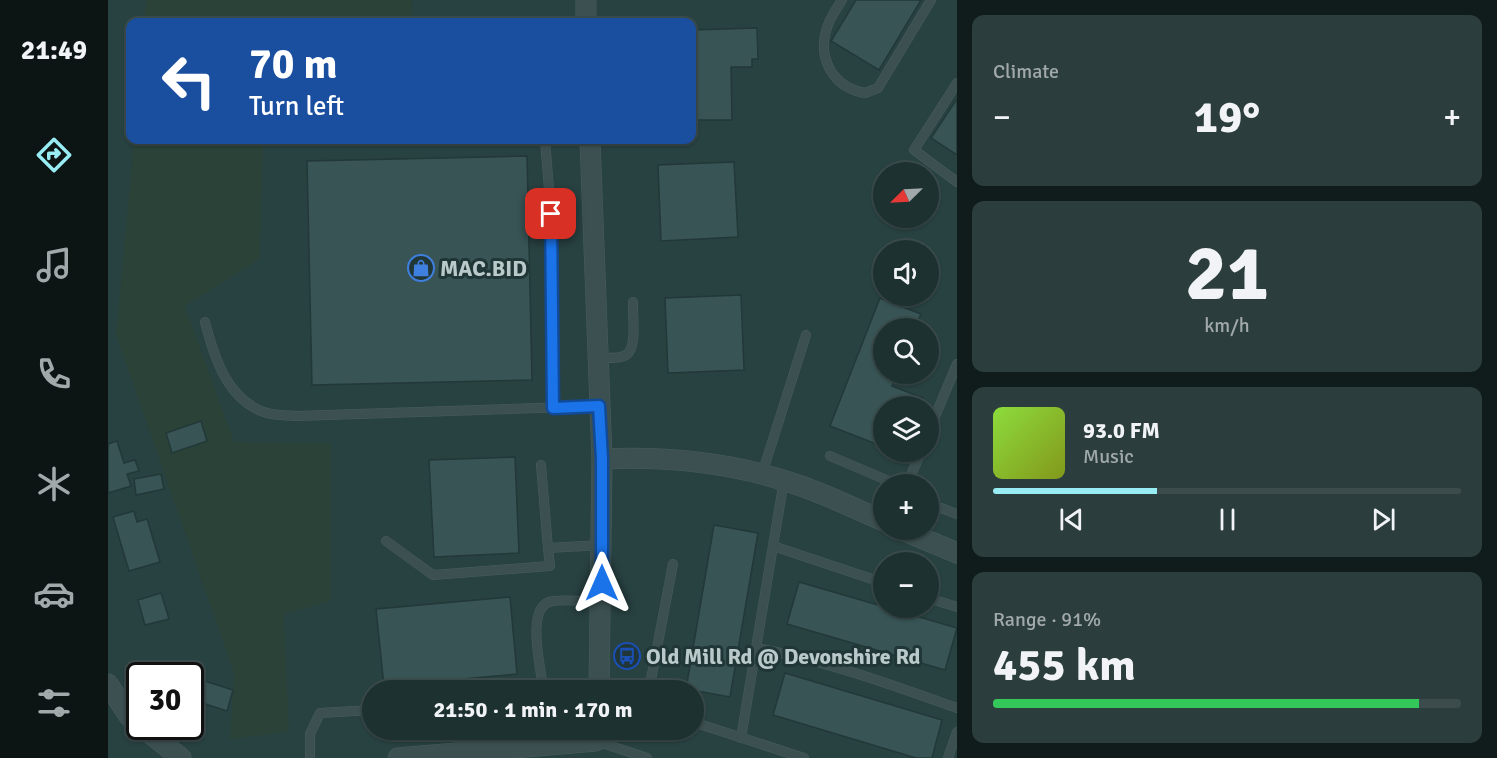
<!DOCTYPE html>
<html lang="en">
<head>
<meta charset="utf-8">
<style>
  body { margin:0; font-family:Signika,sans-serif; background:#2b3d3d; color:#f1f3f6; height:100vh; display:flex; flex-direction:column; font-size:22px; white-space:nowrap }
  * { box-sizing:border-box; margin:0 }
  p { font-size:20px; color:#a1a9ab }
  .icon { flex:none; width:33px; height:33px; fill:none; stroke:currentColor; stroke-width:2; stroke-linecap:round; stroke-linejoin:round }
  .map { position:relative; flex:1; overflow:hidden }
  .details { display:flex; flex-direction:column; gap:15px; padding:15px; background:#101b1b; width:540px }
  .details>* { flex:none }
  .guide { position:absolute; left:18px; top:18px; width:570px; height:126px; border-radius:12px; box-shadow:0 2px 4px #0004,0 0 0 2px #3c4c4d; background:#1a4fa0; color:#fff; overflow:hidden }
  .needle { width:39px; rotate:246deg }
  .controls { position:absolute; left:765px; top:162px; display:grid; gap:12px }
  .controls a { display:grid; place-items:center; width:66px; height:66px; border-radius:50%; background:#1e3131; box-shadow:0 2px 4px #0004,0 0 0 2px #3c4c4d; font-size:30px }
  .speed { position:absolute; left:18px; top:662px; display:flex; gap:12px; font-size:30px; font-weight:700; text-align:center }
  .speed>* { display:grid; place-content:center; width:78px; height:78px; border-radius:50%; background:#1e3131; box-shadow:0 2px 4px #0004,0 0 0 2px #3c4c4d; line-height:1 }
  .speed .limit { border:3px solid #111; border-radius:9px; background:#fff; color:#111 }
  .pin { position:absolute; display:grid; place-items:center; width:51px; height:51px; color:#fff; margin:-26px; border-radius:12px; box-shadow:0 3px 9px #0006 }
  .me { position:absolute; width:66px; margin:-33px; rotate:0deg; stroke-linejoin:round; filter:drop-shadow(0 0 4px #0008) }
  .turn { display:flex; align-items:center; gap:21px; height:126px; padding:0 24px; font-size:27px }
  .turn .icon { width:78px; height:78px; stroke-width:2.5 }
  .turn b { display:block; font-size:42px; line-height:51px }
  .big { font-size:45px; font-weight:700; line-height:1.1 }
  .details .widget { flex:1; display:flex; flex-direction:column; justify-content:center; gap:9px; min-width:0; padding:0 21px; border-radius:12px; background:#2b3d3d }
  .details .dial { align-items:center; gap:0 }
  .dial b { font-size:78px; line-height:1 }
  .song { display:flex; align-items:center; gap:18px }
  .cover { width:72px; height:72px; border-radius:9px; background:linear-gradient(135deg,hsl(90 70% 55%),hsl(70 70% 35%)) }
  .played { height:6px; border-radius:3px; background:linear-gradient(90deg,#97edf3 35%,#3c4c4d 35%) }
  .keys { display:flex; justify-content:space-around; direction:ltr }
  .heat { display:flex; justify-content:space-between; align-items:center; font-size:33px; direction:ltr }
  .charge { height:9px; border-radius:4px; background:linear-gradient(90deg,#34c759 91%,#3c4c4d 0) }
  .trip { position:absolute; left:254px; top:680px; width:342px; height:60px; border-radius:30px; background:#1e3131; box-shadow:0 2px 4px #0004,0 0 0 2px #3c4c4d; font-weight:700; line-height:60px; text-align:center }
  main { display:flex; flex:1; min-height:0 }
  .tabs { display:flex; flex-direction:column; width:108px; justify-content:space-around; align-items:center; background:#0c1414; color:#a1a9ab }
  .tabs .icon { width:42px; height:42px }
  .tabs .selected { color:#97edf3 }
  .tabs b { font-size:27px; color:#f1f3f6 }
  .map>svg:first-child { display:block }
  .green { fill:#2a4238 }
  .building { fill:#385455; stroke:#233838; stroke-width:1.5 }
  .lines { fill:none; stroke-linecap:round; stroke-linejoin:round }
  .lane-casing { stroke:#495d5d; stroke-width:10 }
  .street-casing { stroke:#495d5d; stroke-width:21 }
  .lane { stroke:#3c5051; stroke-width:9 }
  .street { stroke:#3c5051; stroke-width:20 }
  .route-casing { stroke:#114b97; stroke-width:15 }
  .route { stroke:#1a73e8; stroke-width:10 }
  .labels { text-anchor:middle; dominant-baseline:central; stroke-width:6; stroke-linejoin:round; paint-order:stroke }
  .poi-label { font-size:22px; font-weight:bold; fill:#bacacb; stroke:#213636; text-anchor:start }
</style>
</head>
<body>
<main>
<nav class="tabs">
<b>21:49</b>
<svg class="icon selected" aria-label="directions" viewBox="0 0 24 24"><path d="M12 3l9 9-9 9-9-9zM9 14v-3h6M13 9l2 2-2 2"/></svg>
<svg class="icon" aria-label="music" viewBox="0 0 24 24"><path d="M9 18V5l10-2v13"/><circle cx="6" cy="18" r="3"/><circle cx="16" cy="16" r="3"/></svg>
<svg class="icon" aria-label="phone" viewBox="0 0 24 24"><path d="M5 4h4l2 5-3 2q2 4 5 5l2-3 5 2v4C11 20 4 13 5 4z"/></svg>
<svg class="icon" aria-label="climate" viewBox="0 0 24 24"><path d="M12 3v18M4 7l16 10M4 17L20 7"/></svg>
<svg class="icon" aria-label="car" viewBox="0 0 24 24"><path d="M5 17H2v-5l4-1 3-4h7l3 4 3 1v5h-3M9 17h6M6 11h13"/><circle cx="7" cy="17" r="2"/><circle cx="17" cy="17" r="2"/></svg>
<svg class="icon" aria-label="filters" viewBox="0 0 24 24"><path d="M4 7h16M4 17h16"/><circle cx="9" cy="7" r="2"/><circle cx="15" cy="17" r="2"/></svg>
</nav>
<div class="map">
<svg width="849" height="758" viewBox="0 0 849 758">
  <rect width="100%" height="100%" fill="#284141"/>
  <!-- green -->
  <g class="green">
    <path d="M38 0H304L305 22H36Z"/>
    <path d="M26 140H162L155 145 152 259 77 306 126 442 223 443V601L176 614 181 732 122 739 126 673 8 335Z"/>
  </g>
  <!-- building -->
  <g class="building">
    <path d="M748 0H813L771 70 723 41Z"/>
    <path d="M649 28 650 59H644V67H623L624 120H584V30Z"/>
    <path d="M849 99V155L823 138Z"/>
    <path d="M419 156 424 380 204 385 199 161Z"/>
    <path d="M626 162 630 237 553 241 550 165Z"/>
    <path d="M633 295 636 370 560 373 557 298Z"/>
    <path d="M772 298 813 314 807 328H776V374H789L784 386 815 398 811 406H776V447L722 426Z"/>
    <path d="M93 421 99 441 64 453 58 433Z"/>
    <path d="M9 441 16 463 27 460 31 471 19 474 23 486 0 493V444Z"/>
    <path d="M407 457 411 553 326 557 321 460Z"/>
    <path d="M53 474 56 489 28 495 26 479Z"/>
    <path d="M26 511 29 522 39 519 52 562 21 571 5 517Z"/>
    <path d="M606 525 650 533 622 697 578 689Z"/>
    <path d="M691 582 849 628 837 670 679 624Z"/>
    <path d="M53 593 61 619 37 625 30 600Z"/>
    <path d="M402 597 409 674 276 686 268 609Z"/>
    <path d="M677 673 834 720 824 758H808L665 715Z"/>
    <path d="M84 677 125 690 119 711 82 699Z"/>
  </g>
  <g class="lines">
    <defs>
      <g id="lane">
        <path d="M734 0C729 8 723 16 720 25 708 57 724 87 757 93L770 88 823 0"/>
        <path d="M849 83 806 150 849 182"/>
        <path d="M437 140 443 214 445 408"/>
        <path d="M97 322C106 357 119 399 156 412 166 416 178 415 189 416L491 406"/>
        <path d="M489 358C497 358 512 359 518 355 530 347 524 315 525 302"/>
        <path d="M820 433 849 364"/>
        <path d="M722 456 788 484"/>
        <path d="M433 465 440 548"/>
        <path d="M654 474 698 335"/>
        <path d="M799 484 813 452"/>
        <path d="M833 508 849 514"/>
        <path d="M278 541 325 575 442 566 440 548 494 545"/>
        <path d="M665 546 776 583"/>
        <path d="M820 598 849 607"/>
        <path d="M648 648C716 660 784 685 849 708"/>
        <path d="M424 690 434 682C432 663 419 610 441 602 452 598 480 602 493 602"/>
        <path d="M541 690 565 564"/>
        <path d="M585 722 696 758"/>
        <path d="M352 729 353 752"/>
        <path d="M633 738 676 480"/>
        <path d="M488 741 539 758"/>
        <path d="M202 758V734L212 713 264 710"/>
        <path d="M840 758 849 732"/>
      </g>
      <g id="street">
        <path d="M478 0V22"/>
        <path d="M482 140 494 459 491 690"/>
        <path d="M494 459C561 456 627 463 690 485 720 495 747 509 776 521"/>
        <path d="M794 530 849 553"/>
        <path d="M0 684 21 716 32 725"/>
        <path d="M33 726 73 758"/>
        <path d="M290 758 488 741"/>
      </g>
    </defs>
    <!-- lane casing -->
    <use href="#lane" class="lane-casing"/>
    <!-- street casing -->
    <use href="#street" class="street-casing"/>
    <!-- lane -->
    <use href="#lane" class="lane"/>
    <!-- street -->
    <use href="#street" class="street"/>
  </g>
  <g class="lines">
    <defs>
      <path id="route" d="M443 214 445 408 491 406 494 459V583"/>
    </defs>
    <!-- route casing -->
    <use href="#route" class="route-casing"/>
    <!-- route -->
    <use href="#route" class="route"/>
  </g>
  <!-- icons -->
  <defs>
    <symbol id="shop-ring" viewBox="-11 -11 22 22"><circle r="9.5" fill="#213636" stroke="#3f7fe0" stroke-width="1.5"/><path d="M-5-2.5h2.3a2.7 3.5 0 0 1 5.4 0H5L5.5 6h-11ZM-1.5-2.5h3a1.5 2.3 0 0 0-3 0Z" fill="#3f7fe0"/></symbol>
    <symbol id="bus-ring" viewBox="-11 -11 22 22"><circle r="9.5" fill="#213636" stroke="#1a4fb4" stroke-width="1.5"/><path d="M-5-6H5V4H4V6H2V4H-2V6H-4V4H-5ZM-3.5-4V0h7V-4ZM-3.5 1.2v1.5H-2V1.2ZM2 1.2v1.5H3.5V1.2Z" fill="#1a4fb4"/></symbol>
  </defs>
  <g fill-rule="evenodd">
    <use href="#shop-ring" x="298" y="253" width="30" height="30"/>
    <use href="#bus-ring" x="504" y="641" width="30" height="30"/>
  </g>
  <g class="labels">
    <!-- poi labels -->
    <g class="poi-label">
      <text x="332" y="268">MAC.BID</text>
      <text x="538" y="656">Old Mill Rd @ Devonshire Rd</text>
    </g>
  </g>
</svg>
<div class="controls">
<a><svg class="needle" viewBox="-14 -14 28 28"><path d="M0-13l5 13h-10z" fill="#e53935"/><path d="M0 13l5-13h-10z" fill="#a1a9ab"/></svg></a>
<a><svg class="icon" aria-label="sound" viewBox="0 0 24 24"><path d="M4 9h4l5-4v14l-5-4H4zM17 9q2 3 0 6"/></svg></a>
<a><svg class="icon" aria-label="search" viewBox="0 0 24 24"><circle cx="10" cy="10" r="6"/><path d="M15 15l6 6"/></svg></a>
<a><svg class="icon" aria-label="layers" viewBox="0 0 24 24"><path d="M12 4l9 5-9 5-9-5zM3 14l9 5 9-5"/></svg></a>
<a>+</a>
<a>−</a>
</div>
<div class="speed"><div class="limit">30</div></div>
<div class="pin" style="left:443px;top:214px;background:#d93025"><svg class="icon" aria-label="arrive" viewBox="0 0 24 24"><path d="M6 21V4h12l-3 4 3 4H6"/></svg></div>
<svg class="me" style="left:494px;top:583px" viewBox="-20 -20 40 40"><path d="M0-17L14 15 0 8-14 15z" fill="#1a73e8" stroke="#fff" stroke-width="4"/></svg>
<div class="trip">21:50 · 1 min · 170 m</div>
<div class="guide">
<div class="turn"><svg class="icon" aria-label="left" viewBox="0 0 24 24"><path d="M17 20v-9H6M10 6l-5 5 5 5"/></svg><div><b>70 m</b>Turn left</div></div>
</div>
</div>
<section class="details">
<div class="widget"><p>Climate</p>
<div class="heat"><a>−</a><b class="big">19°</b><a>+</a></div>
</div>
<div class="widget dial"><b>21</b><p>km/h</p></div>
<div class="widget">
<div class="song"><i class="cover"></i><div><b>93.0 FM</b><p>Music</p></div></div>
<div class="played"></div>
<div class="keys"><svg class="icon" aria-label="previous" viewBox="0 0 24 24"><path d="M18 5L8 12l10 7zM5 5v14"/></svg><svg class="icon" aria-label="pause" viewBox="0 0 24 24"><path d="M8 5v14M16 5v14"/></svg><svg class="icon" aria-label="next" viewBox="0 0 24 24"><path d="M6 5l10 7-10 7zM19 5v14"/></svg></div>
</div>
<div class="widget"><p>Range · 91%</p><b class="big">455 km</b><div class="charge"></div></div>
</section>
</main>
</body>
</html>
